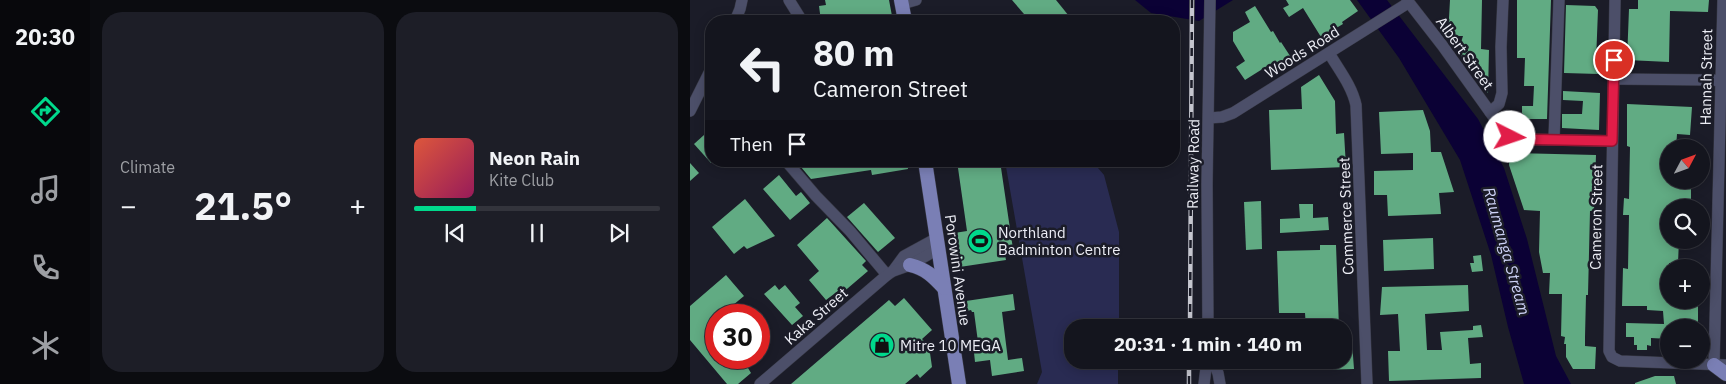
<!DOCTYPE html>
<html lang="en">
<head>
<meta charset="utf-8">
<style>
  body { margin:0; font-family:"IBM Plex Sans",sans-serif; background:#1d1e27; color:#f1f3f6; height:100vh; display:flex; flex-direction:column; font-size:19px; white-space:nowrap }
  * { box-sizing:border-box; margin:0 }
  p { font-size:16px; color:#9d9fa4 }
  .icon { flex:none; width:28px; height:28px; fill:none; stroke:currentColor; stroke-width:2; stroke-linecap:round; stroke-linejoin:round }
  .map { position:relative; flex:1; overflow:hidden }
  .drawer { display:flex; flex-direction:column; gap:12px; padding:12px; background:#0b0c10; width:600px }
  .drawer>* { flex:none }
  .banner { position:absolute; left:15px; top:15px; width:475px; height:152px; border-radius:20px; box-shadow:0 2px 12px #0003,0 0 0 1px #33343c; background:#14151e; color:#f1f3f6; overflow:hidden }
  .needle { width:32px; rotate:49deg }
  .controls { position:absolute; left:970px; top:139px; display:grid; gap:10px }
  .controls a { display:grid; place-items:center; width:50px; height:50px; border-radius:50%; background:#14151e; box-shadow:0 2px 12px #0003,0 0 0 1px #33343c; font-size:25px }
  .speed { position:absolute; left:15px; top:304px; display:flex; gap:10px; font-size:25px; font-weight:700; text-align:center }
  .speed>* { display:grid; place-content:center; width:65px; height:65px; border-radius:50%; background:#14151e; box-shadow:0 2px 12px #0003,0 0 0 1px #33343c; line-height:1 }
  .speed .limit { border:8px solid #d22; background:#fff; color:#111 }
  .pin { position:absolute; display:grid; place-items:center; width:42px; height:42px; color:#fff; margin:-21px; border:2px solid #fff; border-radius:50%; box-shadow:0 1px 5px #0007 }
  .me { position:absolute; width:55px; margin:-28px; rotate:94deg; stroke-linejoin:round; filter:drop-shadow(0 0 4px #0008) }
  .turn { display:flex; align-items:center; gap:18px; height:105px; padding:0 25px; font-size:22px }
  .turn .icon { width:65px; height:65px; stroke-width:2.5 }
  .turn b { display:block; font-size:35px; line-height:42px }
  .then { display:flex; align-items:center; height:48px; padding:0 25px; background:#0003; gap:10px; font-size:19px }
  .big { font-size:38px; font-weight:700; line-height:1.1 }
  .drawer .widget { flex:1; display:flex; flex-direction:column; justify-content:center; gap:8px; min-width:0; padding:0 18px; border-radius:20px; background:#1d1e27 }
  .song { display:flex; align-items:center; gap:15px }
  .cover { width:60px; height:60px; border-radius:8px; background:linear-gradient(135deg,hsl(10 70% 55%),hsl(330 70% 35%)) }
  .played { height:5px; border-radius:2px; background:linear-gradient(90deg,#00d98c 25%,#33343c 25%) }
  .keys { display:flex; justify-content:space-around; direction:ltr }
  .heat { display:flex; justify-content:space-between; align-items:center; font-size:28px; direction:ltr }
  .drawer .tiles { flex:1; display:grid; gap:12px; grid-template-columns:repeat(2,1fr) }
  .trip { position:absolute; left:374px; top:319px; width:288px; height:50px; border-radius:20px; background:#14151e; box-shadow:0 2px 12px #0003,0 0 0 1px #33343c; font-weight:700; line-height:50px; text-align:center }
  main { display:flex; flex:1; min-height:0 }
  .menu { display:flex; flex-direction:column; width:90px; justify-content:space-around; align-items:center; background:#08080c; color:#9d9fa4 }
  .menu .icon { width:35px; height:35px }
  .menu .on { color:#00d98c }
  .menu b { font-size:22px; color:#f1f3f6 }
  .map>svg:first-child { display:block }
  .green { fill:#292b52 }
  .water { fill:#0b0135 }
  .pier { fill:#1b1c28 }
  .building { fill:#61ab83 }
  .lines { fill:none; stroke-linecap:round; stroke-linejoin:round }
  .minor-casing { stroke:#383945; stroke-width:12 }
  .major-casing { stroke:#383945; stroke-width:15 }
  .minor { stroke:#4c4f69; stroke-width:11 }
  .major { stroke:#7a7fb5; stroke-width:14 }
  .rail-casing { stroke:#c5c6cf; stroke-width:4.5 }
  .rail { stroke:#1b1c28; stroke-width:2.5; stroke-dasharray:8; stroke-linecap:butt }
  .route-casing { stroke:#92132f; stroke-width:12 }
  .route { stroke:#e11d48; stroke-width:9 }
  .labels { text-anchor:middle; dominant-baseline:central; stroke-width:5; stroke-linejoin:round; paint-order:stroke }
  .street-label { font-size:15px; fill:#ecedf5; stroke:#1b1c28 }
  .poi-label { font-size:15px; fill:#ecedf5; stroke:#1b1c28; text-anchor:start }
  .water-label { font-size:16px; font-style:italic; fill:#ced3f7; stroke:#1b1c28 }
</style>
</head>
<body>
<main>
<nav class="menu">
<b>20:30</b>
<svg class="icon on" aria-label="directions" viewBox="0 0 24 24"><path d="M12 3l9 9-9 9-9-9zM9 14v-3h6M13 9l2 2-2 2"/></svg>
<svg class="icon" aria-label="music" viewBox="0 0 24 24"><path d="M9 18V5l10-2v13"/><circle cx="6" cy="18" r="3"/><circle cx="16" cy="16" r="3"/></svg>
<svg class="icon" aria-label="phone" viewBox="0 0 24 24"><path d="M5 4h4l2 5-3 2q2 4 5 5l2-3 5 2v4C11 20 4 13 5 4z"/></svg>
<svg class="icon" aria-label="climate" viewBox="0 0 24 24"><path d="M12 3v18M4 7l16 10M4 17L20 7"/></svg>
</nav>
<section class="drawer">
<div class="tiles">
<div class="widget"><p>Climate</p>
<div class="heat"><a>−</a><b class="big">21.5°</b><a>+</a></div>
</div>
<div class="widget">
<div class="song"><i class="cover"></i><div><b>Neon Rain</b><p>Kite Club</p></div></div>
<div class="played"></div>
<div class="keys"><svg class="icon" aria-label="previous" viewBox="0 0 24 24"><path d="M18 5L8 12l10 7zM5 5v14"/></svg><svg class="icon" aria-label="pause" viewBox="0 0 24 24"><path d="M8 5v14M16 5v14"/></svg><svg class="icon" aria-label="next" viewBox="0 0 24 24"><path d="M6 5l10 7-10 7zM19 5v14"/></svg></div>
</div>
</div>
</section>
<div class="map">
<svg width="1036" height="384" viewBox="0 0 1036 384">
  <rect width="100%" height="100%" fill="#1b1c28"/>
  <!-- green -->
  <path class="green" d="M315 161H402L414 175 429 232V327L382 328V360H428V384H347L352 372Z"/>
  <!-- water -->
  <g class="water">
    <path d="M445 0H543L509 21 461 13Z"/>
    <path d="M667 0H697L788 119 814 168 837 239 866 356 881 384H834L818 327 801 255 770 160 709 58Z"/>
  </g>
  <!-- pier -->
  <path class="pier" d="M499 0H505V23L499 22Z"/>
  <!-- building -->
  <g class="building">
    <path d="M135 0H199L202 16 164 21H131L129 6 136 5Z"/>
    <path d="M322 0H366L383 21H340Z"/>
    <path d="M596 0H660L668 11 652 22 653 24 631 37 613 8 599 17 593 8 599 5Z"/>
    <path d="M760 0H792L791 49 799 50 798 93 768 52 773 36H758Z"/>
    <path d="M827 0H861L857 119H838L832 113V106H843L844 86H834L835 58H827Z"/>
    <path d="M948 0H1019L1018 12 980 11 979 62 937 60 939 9H948Z"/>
    <path d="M876 5 905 6 908 10 906 61 910 62 909 74 874 73Z"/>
    <path d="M565 6 581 32 583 31 590 43 591 42 602 59 592 66 591 64 589 66 585 61 555 80 546 67 555 61 543 41V32L560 22 555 12Z"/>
    <path d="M629 75 645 101 646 134 654 133 656 167 581 170 579 110 612 109 611 87Z"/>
    <path d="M873 91 910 93 909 130 872 128V114H892L893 101 873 100Z"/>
    <path d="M937 104 1002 107 1000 135 987 134 986 148H979V180H1004V187H1001V208H979V240H989L988 263H979V300H1008V328H979V339L961 338V346L957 345V350H947V345H944V337H936V323L974 324 973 311 957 310V306H932L933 268 938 269 939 215H933L934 198 939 199 940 147 937 146Z"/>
    <path d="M733 110 740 131 741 152H751L764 192 749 193 751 214 698 216 697 195H684V171L723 170V153L691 154 689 112Z"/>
    <path d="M14 135 21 142V163L4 144Z"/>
    <path d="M820 153 906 155 904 211H900L898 295H896L895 337V346L906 347 905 369H883L876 357V344H874L875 337 871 336 872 294H859L860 273H853L849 252 850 211 834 210 819 165Z"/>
    <path d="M106 161H193V164L217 161 218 169 182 175 181 170 121 179Z"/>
    <path d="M267 161H310L323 249 314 250 316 260 263 268 258 234 277 231Z"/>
    <path d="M0 163 9 173 0 181Z"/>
    <path d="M89 175 106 196 111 192 120 203 100 220 73 189Z"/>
    <path d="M55 199 85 236 57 249 54 246 44 254 22 227Z"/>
    <path d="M571 201 572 249 556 250 554 202Z"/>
    <path d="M174 203 205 238 188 252 157 217Z"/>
    <path d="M609 204H623V218L638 217 639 230 590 233V219L610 218Z"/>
    <path d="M137 218 176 261 172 265 178 271 151 294 148 291 136 300 119 280 129 271 107 245Z"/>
    <path d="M743 238 744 269 694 271 693 240Z"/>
    <path d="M630 245H646L649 328H616L615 313H589L587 251 630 250Z"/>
    <path d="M791 255 793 271 782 272 780 263H784L783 256Z"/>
    <path d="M36 275 54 296 31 315H26V319L20 325 26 333V358H71L58 368 61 373 48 384H37L0 340V306Z"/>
    <path d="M85 285 89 290 95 285 110 303 105 307 113 316 102 325 74 294Z"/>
    <path d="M778 285 779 311 735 314 737 350H752L750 332 783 330V326L791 325 793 337 778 338 780 364 791 363V378L699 381 698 351H710L708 314 690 315 692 287Z"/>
    <path d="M323 294 325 310 312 312 318 360 332 358 334 371 302 376 300 360 285 362 283 343 288 342 284 312H282L281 310 277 311 276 301Z"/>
    <path d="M214 298 242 330 232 339 243 351 240 353 242 367 230 378 227 374 215 384H101L199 300 205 306Z"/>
    <path d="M662 342 664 369 628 370V360H652V343Z"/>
    <path d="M551 360H626V366L551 369Z"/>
    <path d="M965 376H984L986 384H945V383Z"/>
  </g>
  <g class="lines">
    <defs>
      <g id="minor">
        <path d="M99 0 112 21"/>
        <path d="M717 0 752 45 815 133 820 137 827 139 922 141"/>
        <path d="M925 0 919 351 922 357 930 361 1036 365"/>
        <path d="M212 4 226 0"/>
        <path d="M45 21 50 9 52 0"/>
        <path d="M639 53C649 70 662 86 666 105L677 384"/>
        <path d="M923 79 1023 80 1036 82"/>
        <path d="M0 111 21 69"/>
        <path d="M800 112 809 104 812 93 811 47 813 0"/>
        <path d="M519 118 532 117 543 113 718 3"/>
        <path d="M864 139 869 0"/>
        <path d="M96 161 126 196 160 231 197 275"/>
        <path d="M203 271 214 256 247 238"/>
        <path d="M518 328 517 184 520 0"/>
        <path d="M522 360 528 373 530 384"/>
        <path d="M1024 365 1033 0"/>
        <path d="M70 384 197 275 203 271 220 265 248 249"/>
        <path d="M514 384 517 360"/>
      </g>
      <g id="major">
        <path d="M211 0 215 21"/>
        <path d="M235 161 269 384"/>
        <path d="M220 265C236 269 243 276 254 288"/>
        <path d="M1024 365 1036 374"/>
      </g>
    </defs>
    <!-- minor casing -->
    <use href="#minor" class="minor-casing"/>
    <!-- major casing -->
    <use href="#major" class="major-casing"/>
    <!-- minor -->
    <use href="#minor" class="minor"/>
    <!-- major -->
    <use href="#major" class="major"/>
    <defs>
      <g id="rail">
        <path d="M500 328 502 0"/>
        <path d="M499 384V360"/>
      </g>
    </defs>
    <!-- rail casing -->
    <use href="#rail" class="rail-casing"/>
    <!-- rail -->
    <use href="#rail" class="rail"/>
  </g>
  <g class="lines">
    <defs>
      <path id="route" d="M820 137 827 139 922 141 924 60"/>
    </defs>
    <!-- route casing -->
    <use href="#route" class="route-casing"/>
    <!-- route -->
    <use href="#route" class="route"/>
  </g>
  <!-- icons -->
  <defs>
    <symbol id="stadium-disc" viewBox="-11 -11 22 22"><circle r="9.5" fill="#00d98c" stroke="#1b1c28"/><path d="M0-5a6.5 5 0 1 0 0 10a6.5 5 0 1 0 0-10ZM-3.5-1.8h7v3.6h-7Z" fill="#111"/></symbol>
    <symbol id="shop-disc" viewBox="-11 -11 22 22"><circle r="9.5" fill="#00d98c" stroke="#1b1c28"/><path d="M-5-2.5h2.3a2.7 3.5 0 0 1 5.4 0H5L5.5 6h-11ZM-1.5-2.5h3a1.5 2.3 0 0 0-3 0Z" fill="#111"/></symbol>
  </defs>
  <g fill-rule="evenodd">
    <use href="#stadium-disc" x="276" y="227" width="28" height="28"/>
    <use href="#shop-disc" x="178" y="331" width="28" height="28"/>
  </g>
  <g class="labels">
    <!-- street labels -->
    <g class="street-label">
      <text transform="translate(612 52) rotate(-32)">Woods Road</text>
      <text transform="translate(775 53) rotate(54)">Albert Street</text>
      <text transform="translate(1016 77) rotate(-89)">Hannah Street</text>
      <text transform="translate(503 164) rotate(-89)">Railway Road</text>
      <text transform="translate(656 216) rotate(-92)">Commerce Street</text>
      <text transform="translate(906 217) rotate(-89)">Cameron Street</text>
      <text transform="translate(268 270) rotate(82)">Porowini Avenue</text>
      <text transform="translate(126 316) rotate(-41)">Kaka Street</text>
    </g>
    <!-- poi labels -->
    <g class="poi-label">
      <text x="308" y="232">Northland<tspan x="308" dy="17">Badminton Centre</tspan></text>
      <text x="210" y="345">Mitre 10 MEGA</text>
    </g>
    <!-- water labels -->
    <g class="water-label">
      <text transform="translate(817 251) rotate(74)">Raumanga Stream</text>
    </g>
  </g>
</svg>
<div class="controls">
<a><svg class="needle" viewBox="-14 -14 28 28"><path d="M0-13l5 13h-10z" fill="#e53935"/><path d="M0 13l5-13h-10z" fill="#9d9fa4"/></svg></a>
<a><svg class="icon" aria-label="search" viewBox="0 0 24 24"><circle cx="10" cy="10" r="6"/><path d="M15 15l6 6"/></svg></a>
<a>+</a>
<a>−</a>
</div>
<div class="speed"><div class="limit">30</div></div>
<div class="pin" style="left:924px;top:60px;background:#d93025"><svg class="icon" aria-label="arrive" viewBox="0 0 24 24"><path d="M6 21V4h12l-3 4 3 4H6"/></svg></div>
<svg class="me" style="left:820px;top:137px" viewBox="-20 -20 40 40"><circle r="19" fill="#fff"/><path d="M0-13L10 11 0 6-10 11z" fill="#e11d48"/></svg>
<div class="trip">20:31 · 1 min · 140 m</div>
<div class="banner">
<div class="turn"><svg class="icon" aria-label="left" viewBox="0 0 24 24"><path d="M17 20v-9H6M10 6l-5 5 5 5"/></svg><div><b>80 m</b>Cameron Street</div></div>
<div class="then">Then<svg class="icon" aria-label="arrive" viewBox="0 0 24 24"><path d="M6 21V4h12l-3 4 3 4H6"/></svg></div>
</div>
</div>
</main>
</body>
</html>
